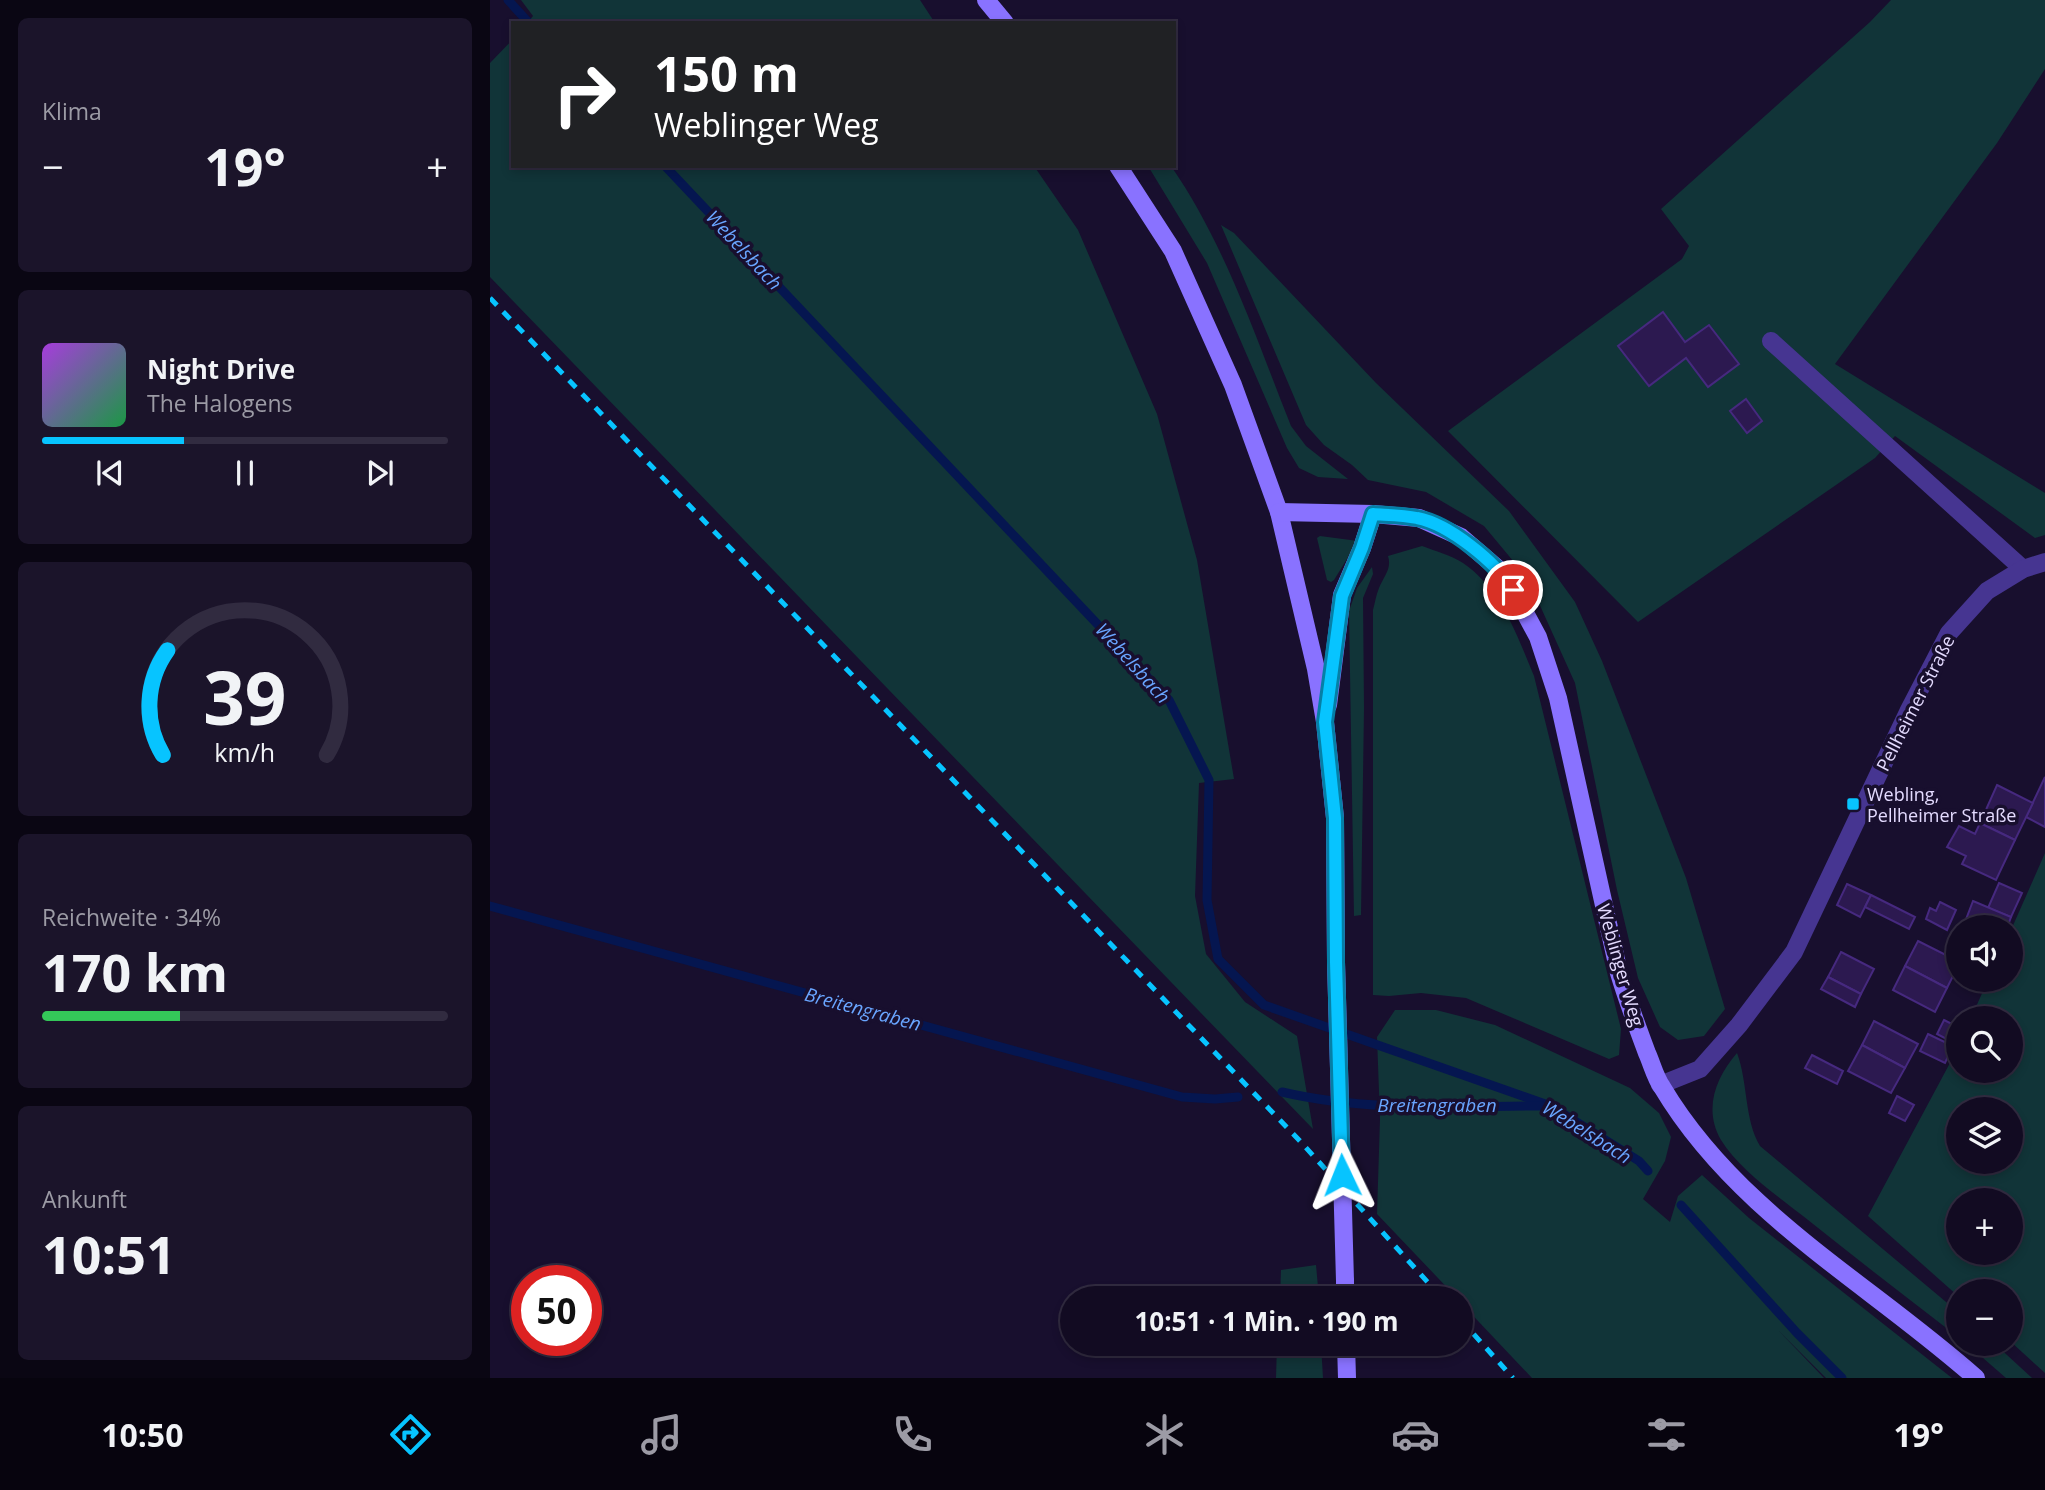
<!DOCTYPE html>
<html lang="de">
<head>
<meta charset="utf-8">
<style>
  body { margin:0; font-family:"Open Sans",sans-serif; background:#1b142a; color:#f1f3f6; height:100vh; display:flex; flex-direction:column; font-size:26px; white-space:nowrap }
  * { box-sizing:border-box; margin:0 }
  p { font-size:23px; color:#9c9ba5 }
  .icon { flex:none; width:38px; height:38px; fill:none; stroke:currentColor; stroke-width:2; stroke-linecap:round; stroke-linejoin:round }
  .map { position:relative; flex:1; overflow:hidden }
  .sheet { display:flex; flex-direction:column; gap:18px; padding:18px; background:#0a0613; width:490px }
  .sheet>* { flex:none }
  .top-card { position:absolute; left:21px; top:21px; width:665px; height:147px; border-radius:0px; box-shadow:0 4px 10px #0003,0 0 0 2px #312b40; background:#202124; color:#fff; overflow:hidden }
  .controls { position:absolute; left:1456px; top:915px; display:grid; gap:14px }
  .controls a { display:grid; place-items:center; width:77px; height:77px; border-radius:50%; background:#120b22; box-shadow:0 4px 10px #0003,0 0 0 2px #312b40; font-size:35px }
  .speed { position:absolute; left:21px; top:1265px; display:flex; gap:14px; font-size:35px; font-weight:700; text-align:center }
  .speed>* { display:grid; place-content:center; width:91px; height:91px; border-radius:50%; background:#120b22; box-shadow:0 4px 10px #0003,0 0 0 2px #312b40; line-height:1 }
  .speed .limit { border:10px solid #d22; background:#fff; color:#111 }
  .pin { position:absolute; display:grid; place-items:center; width:60px; height:60px; color:#fff; margin:-30px; border:4px solid #fff; border-radius:50%; box-shadow:0 2px 7px #0007 }
  .me { position:absolute; width:77px; margin:-38px; rotate:358deg; stroke-linejoin:round; filter:drop-shadow(0 0 5px #0008) }
  .turn { display:flex; align-items:center; gap:24px; height:147px; padding:0 28px; font-size:32px }
  .turn .icon { width:91px; height:91px; stroke-width:2.5 }
  .turn b { display:block; font-size:49px; line-height:60px }
  .big { font-size:52px; font-weight:700; line-height:1.1 }
  .sheet .widget { flex:1; display:flex; flex-direction:column; justify-content:center; gap:10px; min-width:0; padding:0 24px; border-radius:10px; background:#1b142a }
  .sheet .dial { align-items:center; gap:0 }
  .dial svg { height:182px; overflow:visible; fill:none; stroke:#312b40; stroke-width:7; stroke-linecap:round; text-anchor:middle }
  .dial text { fill:#f1f3f6; stroke:none }
  .song { display:flex; align-items:center; gap:21px }
  .cover { width:84px; height:84px; border-radius:10px; background:linear-gradient(135deg,hsl(280 70% 55%),hsl(140 70% 35%)) }
  .played { height:7px; border-radius:4px; background:linear-gradient(90deg,#07c4ff 35%,#312b40 35%) }
  .keys { display:flex; justify-content:space-around; direction:ltr }
  .heat { display:flex; justify-content:space-between; align-items:center; font-size:38px; direction:ltr }
  .charge { height:10px; border-radius:5px; background:linear-gradient(90deg,#34c759 34%,#312b40 0) }
  .trip { position:absolute; left:570px; top:1286px; width:413px; height:70px; border-radius:35px; background:#120b22; box-shadow:0 4px 10px #0003,0 0 0 2px #312b40; font-weight:700; line-height:70px; text-align:center }
  .tabs { display:flex; height:112px; justify-content:space-around; align-items:center; background:#07040e; color:#9c9ba5 }
  .tabs .icon { width:49px; height:49px }
  .tabs .selected { color:#07c4ff }
  .tabs b { font-size:32px; color:#f1f3f6 }
  main { display:flex; flex:1; min-height:0 }
  .map>svg:first-child { display:block }
  .green { fill:#113438; fill-rule:evenodd }
  .lines { fill:none; stroke-linecap:round; stroke-linejoin:round }
  .stream { stroke:#051650; stroke-width:9 }
  .building { fill:#2c1950; stroke:#46297f; stroke-width:2 }
  .lane { stroke:#463591; stroke-width:18 }
  .street { stroke:#463591; stroke-width:18 }
  .secondary { stroke:#8972ff; stroke-width:18 }
  .rail { stroke:#07c4ff; stroke-width:5; stroke-dasharray:10 9; stroke-linecap:butt }
  .secondary-bridge { stroke:#8972ff; stroke-width:18 }
  .route-casing { stroke:#057fa6; stroke-width:18 }
  .route { stroke:#07c4ff; stroke-width:12 }
  .poi-dot { fill:#07c4ff; stroke:#180f2e; stroke-width:2.5 }
  .labels { text-anchor:middle; dominant-baseline:central; stroke-width:7; stroke-linejoin:round; paint-order:stroke }
  .street-label { font-size:18px; fill:#e4dbff; stroke:#180f2e }
  .poi-label { font-size:18px; fill:#e4dbff; stroke:#180f2e; text-anchor:start }
  .water-label { font-size:19px; font-style:italic; fill:#69a5ff; stroke:#180f2e }
</style>
</head>
<body>
<main>
<section class="sheet">
<div class="widget"><p>Klima</p>
<div class="heat"><a>−</a><b class="big">19°</b><a>+</a></div>
</div>
<div class="widget">
<div class="song"><i class="cover"></i><div><b>Night Drive</b><p>The Halogens</p></div></div>
<div class="played"></div>
<div class="keys"><svg class="icon" aria-label="previous" viewBox="0 0 24 24"><path d="M18 5L8 12l10 7zM5 5v14"/></svg><svg class="icon" aria-label="pause" viewBox="0 0 24 24"><path d="M8 5v14M16 5v14"/></svg><svg class="icon" aria-label="next" viewBox="0 0 24 24"><path d="M6 5l10 7-10 7zM19 5v14"/></svg></div>
</div>
<div class="widget dial"><svg viewBox="0 0 100 80">
<path d="M14 69A42 42 0 1 1 86 69"/>
<path d="M14 69A42 42 0 0 1 16 23" stroke="#07c4ff"/>
<text x="50" y="56" font-size="32" font-weight="700">39</text>
<text x="50" y="72" font-size="11">km/h</text>
</svg></div>
<div class="widget"><p>Reichweite · 34%</p><b class="big">170 km</b><div class="charge"></div></div>
<div class="widget"><p>Ankunft</p><b class="big">10:51</b></div>
</section>
<div class="map">
<svg width="1555" height="1378" viewBox="0 0 1555 1378">
  <rect width="100%" height="100%" fill="#180f2e"/>
  <!-- green -->
  <g class="green">
    <path d="M31 0H430L445 23H37L43 16Z"/>
    <path d="M1401 0H1555V69L1507 143 1345 364 1555 493V535L1545 538 1405 436 1385 458 1148 622 958 431 1192 259 1199 246 1171 209 1380 22Z"/>
    <path d="M23 39V166H544L588 230 667 414 707 560 744 779 709 783 705 896 716 954 755 1002 807 1036 823 1129 0 277V63Z"/>
    <path d="M658 166H681C735 244 766 338 801 426L816 446 858 479 828 477 809 468 797 448 717 263Z"/>
    <path d="M731 225 744 233 886 383 1019 511 1085 602 1112 661 1196 878 1235 1009 1214 1036 1188 1040 1170 1027 1148 978 1127 890 1085 683 1038 579 994 526 936 492 878 480 862 465 834 445 816 425Z"/>
    <path d="M830 536 868 541 844 580 841 582 837 580 827 538Z"/>
    <path d="M932 546C945 551 961 555 973 563 1011 589 1027 635 1044 676L1131 1029 1129 1055 1119 1059 976 998 931 993 899 996 883 995V610C885 603 886 595 889 588 894 576 902 569 898 556Z"/>
    <path d="M882 567 883 574 873 598 874 708 871 915 864 916 859 611 867 588Z"/>
    <path d="M1555 853V1373L1521 1342V1292H1468V1296L1378 1216 1468 1048V1071H1521V1018H1481L1498 980H1521V930ZM1468 1110H1521V1162H1468ZM1468 1200H1521V1253H1468Z"/>
    <path d="M905 1010H946L1005 1025 1140 1088 1169 1113 1181 1137 1175 1161 1153 1199 1180 1222 1188 1196 1212 1175 1259 1218 1462 1378H1336L1288 1330 1334 1378H1042L971 1303V1298H967L887 1214 890 1119 887 1037Z"/>
    <path d="M1247 1053C1258 1082 1254 1119 1270 1146L1468 1312V1337C1416 1297 1364 1257 1313 1216 1286 1195 1249 1169 1231 1140 1213 1109 1226 1077 1247 1053Z"/>
    <path d="M826 1265 829 1298H790L791 1270Z"/>
    <path d="M787 1344H831L833 1378H786Z"/>
    <path d="M1477 1344H1505L1542 1378H1516Z"/>
  </g>
  <g class="lines">
    <!-- stream -->
    <g class="stream">
      <path d="M18 0 39 23"/>
      <path d="M175 166 679 700 719 780 717 900 728 959 774 1005 1061 1106 1149 1161 1158 1171"/>
      <path d="M0 906 692 1097 725 1099 748 1097"/>
      <path d="M792 1092C877 1112 966 1106 1052 1106"/>
      <path d="M1191 1205 1307 1333 1352 1378"/>
    </g>
  </g>
  <!-- building -->
  <g class="building">
    <path d="M1173 312 1195 342 1219 325 1249 364 1218 387 1196 358 1159 386 1128 346Z"/>
    <path d="M1256 399 1272 421 1257 433 1240 411Z"/>
    <path d="M1555 777V827L1536 817Z"/>
    <path d="M1507 785 1543 803 1525 840 1490 823Z"/>
    <path d="M1490 823 1525 840 1506 880 1472 864 1476 856 1457 847 1469 826 1485 834Z"/>
    <path d="M1509 883 1532 893 1521 917 1498 908Z"/>
    <path d="M1357 884 1381 895 1370 917 1347 905Z"/>
    <path d="M1381 895 1425 917 1419 929 1375 907Z"/>
    <path d="M1483 901 1521 917 1517 928H1487L1475 922Z"/>
    <path d="M1450 902 1466 910 1457 930 1436 919 1440 908 1446 911Z"/>
    <path d="M1428 941 1468 961V966L1457 988 1415 966Z"/>
    <path d="M1351 952 1384 969 1371 994 1338 977Z"/>
    <path d="M1415 966 1457 988 1445 1012 1403 990Z"/>
    <path d="M1338 977 1371 994 1365 1007 1331 989Z"/>
    <path d="M1454 1020 1468 1027V1035L1464 1043 1447 1034Z"/>
    <path d="M1384 1021 1428 1044 1415 1068 1372 1045Z"/>
    <path d="M1438 1034 1463 1046 1455 1063 1430 1051Z"/>
    <path d="M1372 1045 1415 1068 1401 1093 1358 1071Z"/>
    <path d="M1322 1055 1353 1071 1347 1084 1315 1068Z"/>
    <path d="M1407 1096 1424 1105 1415 1121 1399 1113Z"/>
  </g>
  <g class="lines">
    <!-- lane -->
    <path class="lane" d="M1281 341 1533 569"/>
    <!-- street -->
    <path class="street" d="M1170 1085 1210 1069 1249 1025 1304 952 1418 712 1459 633 1497 591 1533 569 1555 562"/>
    <!-- secondary -->
    <g class="secondary">
      <path d="M496 0 515 23"/>
      <path d="M628 166 683 251 743 385 789 512 826 669 835 722 845 818 846 962"/>
      <path d="M789 512 883 514 929 518 971 537 1014 574 1048 637 1068 698 1129 973C1137 1000 1147 1026 1157 1053 1162 1064 1165 1077 1172 1087 1247 1213 1379 1283 1486 1378"/>
      <path d="M838 705 852 595 872 548 883 514"/>
      <path d="M855 1281V1298"/>
      <path d="M856 1344 857 1378"/>
    </g>
    <!-- rail -->
    <g class="rail">
      <path d="M0 298 809 1140 952 1298"/>
      <path d="M971 1320 1023 1378"/>
    </g>
    <!-- secondary-bridge -->
    <path class="secondary-bridge" d="M846 962 855 1281"/>
  </g>
  <g class="lines">
    <defs>
      <path id="route" d="M852 1175 846 962 845 818 835 722 852 596 872 548 883 514C897 515 913 515 927 518 959 524 1006 562 1023 590"/>
    </defs>
    <!-- route casing -->
    <use href="#route" class="route-casing"/>
    <!-- route -->
    <use href="#route" class="route"/>
  </g>
  <!-- markers -->
  <rect class="poi-dot" x="1356" y="797" width="14" height="14" rx="3.5"/>
  <g class="labels">
    <!-- street labels -->
    <g class="street-label">
      <text transform="translate(1425 703) rotate(-63)">Pellheimer Straße</text>
      <text transform="translate(1131 965) rotate(74)">Weblinger Weg</text>
    </g>
    <!-- poi labels -->
    <g class="poi-label">
      <text x="1377" y="794">Webling,<tspan x="1377" dy="21">Pellheimer Straße</tspan></text>
    </g>
    <!-- water labels -->
    <g class="water-label">
      <text transform="translate(254 250) rotate(47)">Webelsbach</text>
      <text transform="translate(643 663) rotate(48)">Webelsbach</text>
      <text transform="translate(373 1009) rotate(15)">Breitengraben</text>
      <text x="947" y="1105">Breitengraben</text>
      <text transform="translate(1097 1132) rotate(32)">Webelsbach</text>
    </g>
  </g>
</svg>
<div class="controls">
<a><svg class="icon" aria-label="sound" viewBox="0 0 24 24"><path d="M4 9h4l5-4v14l-5-4H4zM17 9q2 3 0 6"/></svg></a>
<a><svg class="icon" aria-label="search" viewBox="0 0 24 24"><circle cx="10" cy="10" r="6"/><path d="M15 15l6 6"/></svg></a>
<a><svg class="icon" aria-label="layers" viewBox="0 0 24 24"><path d="M12 4l9 5-9 5-9-5zM3 14l9 5 9-5"/></svg></a>
<a>+</a>
<a>−</a>
</div>
<div class="speed"><div class="limit">50</div></div>
<div class="pin" style="left:1023px;top:590px;background:#d93025"><svg class="icon" aria-label="arrive" viewBox="0 0 24 24"><path d="M6 21V4h12l-3 4 3 4H6"/></svg></div>
<svg class="me" style="left:852px;top:1175px" viewBox="-20 -20 40 40"><path d="M0-17L14 15 0 8-14 15z" fill="#07c4ff" stroke="#fff" stroke-width="4"/></svg>
<div class="trip">10:51 · 1 Min. · 190 m</div>
<div class="top-card">
<div class="turn"><svg class="icon" aria-label="right" viewBox="0 0 24 24"><path d="M7 20v-9h11M14 6l5 5-5 5"/></svg><div><b>150 m</b>Weblinger Weg</div></div>
</div>
</div>
</main>
<nav class="tabs">
<b>10:50</b>
<svg class="icon selected" aria-label="directions" viewBox="0 0 24 24"><path d="M12 3l9 9-9 9-9-9zM9 14v-3h6M13 9l2 2-2 2"/></svg>
<svg class="icon" aria-label="music" viewBox="0 0 24 24"><path d="M9 18V5l10-2v13"/><circle cx="6" cy="18" r="3"/><circle cx="16" cy="16" r="3"/></svg>
<svg class="icon" aria-label="phone" viewBox="0 0 24 24"><path d="M5 4h4l2 5-3 2q2 4 5 5l2-3 5 2v4C11 20 4 13 5 4z"/></svg>
<svg class="icon" aria-label="climate" viewBox="0 0 24 24"><path d="M12 3v18M4 7l16 10M4 17L20 7"/></svg>
<svg class="icon" aria-label="car" viewBox="0 0 24 24"><path d="M5 17H2v-5l4-1 3-4h7l3 4 3 1v5h-3M9 17h6M6 11h13"/><circle cx="7" cy="17" r="2"/><circle cx="17" cy="17" r="2"/></svg>
<svg class="icon" aria-label="filters" viewBox="0 0 24 24"><path d="M4 7h16M4 17h16"/><circle cx="9" cy="7" r="2"/><circle cx="15" cy="17" r="2"/></svg>
<b>19°</b>
</nav>
</body>
</html>
